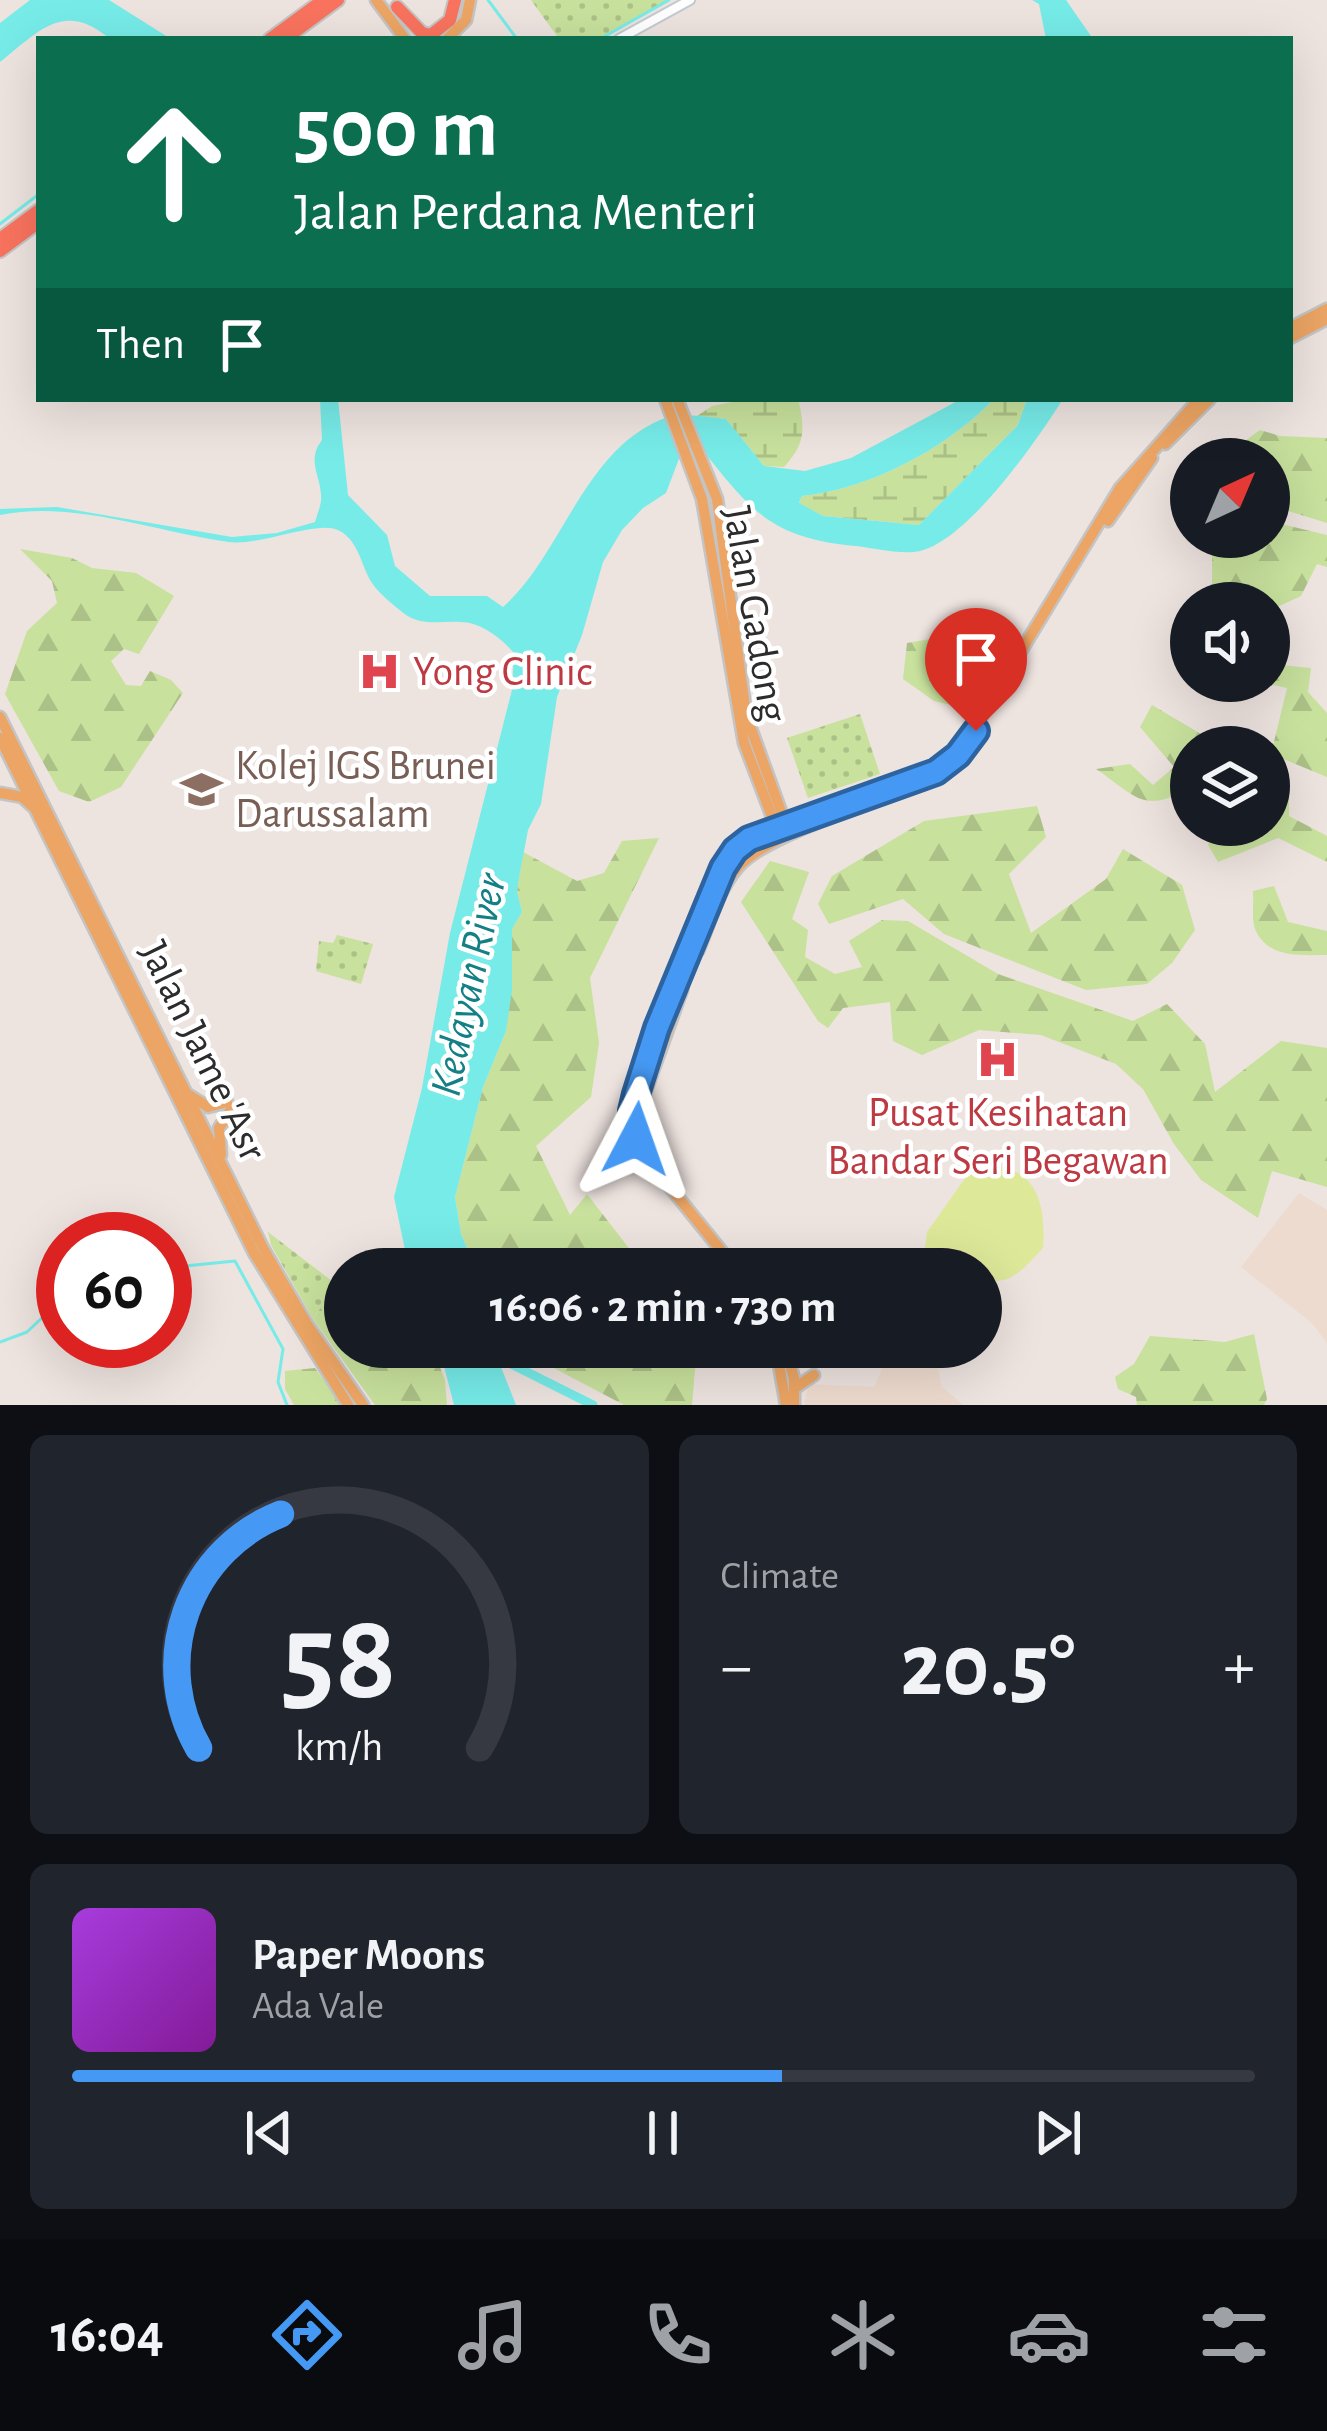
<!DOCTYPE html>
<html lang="en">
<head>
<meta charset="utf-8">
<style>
  body { margin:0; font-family:"Alegreya Sans",sans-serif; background:#20242c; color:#f1f3f6; height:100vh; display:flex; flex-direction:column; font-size:45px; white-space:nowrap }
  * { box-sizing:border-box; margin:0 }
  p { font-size:39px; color:#9ea1a6 }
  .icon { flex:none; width:66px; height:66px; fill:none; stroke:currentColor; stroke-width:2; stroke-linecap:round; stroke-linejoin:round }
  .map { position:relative; height:1405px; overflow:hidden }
  .drawer { display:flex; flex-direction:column; gap:30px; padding:30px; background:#0d0f14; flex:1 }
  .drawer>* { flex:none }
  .hud { position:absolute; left:36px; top:36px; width:1257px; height:366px; border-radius:0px; box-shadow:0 12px 48px #0002; background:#0b6e4f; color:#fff; overflow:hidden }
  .needle { width:78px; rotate:44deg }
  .tools { position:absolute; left:1170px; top:438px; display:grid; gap:24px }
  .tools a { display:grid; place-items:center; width:120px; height:120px; border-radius:50%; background:#171b24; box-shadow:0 12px 48px #0002; font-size:60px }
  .speed { position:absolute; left:36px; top:1212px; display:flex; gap:24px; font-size:60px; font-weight:700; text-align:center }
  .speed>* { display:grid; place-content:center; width:156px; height:156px; border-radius:50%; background:#171b24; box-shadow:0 12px 48px #0002; line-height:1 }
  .speed .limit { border:18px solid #d22; background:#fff; color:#111 }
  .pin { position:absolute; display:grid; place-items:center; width:102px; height:102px; color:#fff; margin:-123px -51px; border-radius:50% 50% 50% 0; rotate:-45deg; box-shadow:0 0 12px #0007 }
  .pin .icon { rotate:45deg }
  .me { position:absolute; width:132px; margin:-66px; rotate:4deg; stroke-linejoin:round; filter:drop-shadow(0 0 9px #0008) }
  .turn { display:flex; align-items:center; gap:42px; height:252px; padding:0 60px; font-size:54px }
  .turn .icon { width:156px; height:156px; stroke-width:2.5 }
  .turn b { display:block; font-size:84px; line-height:102px }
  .then { display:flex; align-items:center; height:114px; padding:0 60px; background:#0003; gap:24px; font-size:45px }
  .big { font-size:90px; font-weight:600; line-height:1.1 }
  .drawer .widget { flex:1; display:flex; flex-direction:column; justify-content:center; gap:18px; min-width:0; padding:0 42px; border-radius:18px; background:#20242c }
  .drawer .dial { align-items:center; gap:0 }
  .dial svg { height:312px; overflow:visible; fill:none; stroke:#363941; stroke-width:7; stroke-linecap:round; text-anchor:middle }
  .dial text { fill:#f1f3f6; stroke:none }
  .song { display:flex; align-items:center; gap:36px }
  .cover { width:144px; height:144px; border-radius:18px; background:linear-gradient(135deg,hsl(280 70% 55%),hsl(290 70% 35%)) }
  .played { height:12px; border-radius:6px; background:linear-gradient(90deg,#4599f4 60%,#363941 60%) }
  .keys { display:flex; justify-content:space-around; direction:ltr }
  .heat { display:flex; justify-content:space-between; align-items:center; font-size:66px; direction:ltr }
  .drawer .tiles { flex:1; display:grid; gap:30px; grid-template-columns:1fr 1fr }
  .widget:last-child { grid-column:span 2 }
  .trip { position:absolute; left:324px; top:1248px; width:678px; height:120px; border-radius:60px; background:#171b24; box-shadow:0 12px 48px #0002; font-weight:600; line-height:120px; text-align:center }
  .tab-bar { display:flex; height:192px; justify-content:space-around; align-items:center; background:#090b0e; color:#9ea1a6 }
  .tab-bar .icon { width:84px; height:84px }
  .tab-bar .on { color:#4599f4 }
  .tab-bar b { font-size:54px; color:#f1f3f6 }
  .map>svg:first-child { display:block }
  .education { fill:#eedbcf }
  .green { fill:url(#green-dots) }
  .forest { fill:url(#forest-firs) }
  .wetland { fill:url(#wetland-marsh) }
  .pitch { fill:#dee899 }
  .water { fill:#76ebe8 }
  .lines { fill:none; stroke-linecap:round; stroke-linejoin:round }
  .stream { stroke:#76ebe8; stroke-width:3 }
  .river { stroke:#76ebe8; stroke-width:9 }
  .minor-casing { stroke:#c3cad2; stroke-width:12 }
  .major-casing { stroke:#c4c4c4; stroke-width:15 }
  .highway-casing { stroke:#c4c4c4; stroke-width:16 }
  .minor { stroke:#fff; stroke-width:8 }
  .major { stroke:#eca564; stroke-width:10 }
  .highway { stroke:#f9735e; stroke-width:12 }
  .route-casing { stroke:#2d639f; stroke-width:30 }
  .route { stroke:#4599f4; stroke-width:21 }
  .labels { text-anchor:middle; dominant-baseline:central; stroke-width:9; stroke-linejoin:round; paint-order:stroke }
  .street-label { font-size:42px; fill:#2c2c2c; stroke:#fff }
  .health-label { font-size:42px; fill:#be3a42; stroke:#fff; text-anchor:start }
  .education-label { font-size:42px; fill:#785e54; stroke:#fff; text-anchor:start }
  .water-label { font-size:45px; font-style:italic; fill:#128085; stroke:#fff }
</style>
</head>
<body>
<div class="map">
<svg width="1327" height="1405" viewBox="0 0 1327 1405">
  <defs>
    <pattern id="green-dots" width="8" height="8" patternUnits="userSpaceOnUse" patternTransform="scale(3)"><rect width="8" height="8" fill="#c8e19d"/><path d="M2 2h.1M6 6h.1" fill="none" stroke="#acc187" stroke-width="1.8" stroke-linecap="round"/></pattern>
    <pattern id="forest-firs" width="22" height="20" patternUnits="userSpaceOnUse" patternTransform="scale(3)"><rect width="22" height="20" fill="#c8e19d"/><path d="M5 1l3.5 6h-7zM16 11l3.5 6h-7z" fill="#acc187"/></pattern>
    <pattern id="wetland-marsh" width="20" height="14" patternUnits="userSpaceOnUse" patternTransform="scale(3)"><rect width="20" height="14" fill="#c8e19d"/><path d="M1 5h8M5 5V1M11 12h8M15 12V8" fill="none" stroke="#acc187"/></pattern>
  </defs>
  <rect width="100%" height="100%" fill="#ede3df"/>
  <!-- education -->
  <g class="education">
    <path d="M1299 1193 1327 1210V1343L1312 1323 1241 1267Z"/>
    <path d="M892 1347H933L942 1387 963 1405H804L809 1384 874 1387Z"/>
  </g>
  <!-- green -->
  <g class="green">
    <path d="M531 0H670L601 39H559Z"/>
    <path d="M860 714 880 774 808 798 787 738Z"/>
    <path d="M337 935 373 944 361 984 316 971 319 941 333 943Z"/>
    <path d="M268 1232 345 1291V1306L326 1300 313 1319 271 1245Z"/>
  </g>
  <!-- forest -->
  <g class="forest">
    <path d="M1260 430 1280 436 1327 438V523L1269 505V459H1220Z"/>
    <path d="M1269 521 1327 535V567L1317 564 1301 596 1273 609 1245 584 1222 597 1212 587V537H1269Z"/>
    <path d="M20 549 72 558 92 568 136 573 174 596 139 654 124 649 111 661 126 685 141 686 150 671 171 680 183 693 121 787 89 802 59 791 5 694 27 631 57 603 52 581Z"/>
    <path d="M949 636 976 655 973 675 955 706 934 701 903 679 907 643Z"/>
    <path d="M1269 664 1311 668 1308 692 1327 713V777L1271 754 1287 688 1259 682 1269 681Z"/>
    <path d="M1152 705 1223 747H1191V788C1142 814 1137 797 1096 769L1130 764 1153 785 1174 767 1140 727Z"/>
    <path d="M1269 786 1289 788V816L1327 836V862L1278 838 1218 862 1208 845 1215 825H1269Z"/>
    <path d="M1037 806 1046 837 1009 874 1031 933 1106 879 1123 849 1182 885 1195 930 1172 963 1147 984 1086 990 944 934 903 899 829 924 818 904 832 876 924 821Z"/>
    <path d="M659 838 590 978 599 1043 591 1097 536 1146 570 1215 587 1194 645 1269H476L461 1234 455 1197 483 1087 506 1031 512 929 522 912 517 891 523 852 577 881 604 873 622 841Z"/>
    <path d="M770 861 809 872 792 919 808 930 805 957 835 974 862 967 849 941 882 920 908 921 998 974 1133 1021 1167 1004 1205 1044 1215 1092 1281 1041 1327 1048V1187L1272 1171 1258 1218 1201 1180 1174 1144 1143 1089 1116 1064 1041 1035 979 1030 922 1055 893 1041 890 1002 843 1008 828 1028 818 1021 741 902Z"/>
    <path d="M1274 886 1288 922 1327 931V955C1303 955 1269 959 1256 931 1251 921 1254 902 1253 891Z"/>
    <path d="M326 1300 345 1306V1347H432L445 1380 447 1405H375L313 1319Z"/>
    <path d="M1254 1334 1267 1399 1264 1405H1137L1136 1397 1118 1389 1115 1377 1134 1364 1150 1336 1225 1342Z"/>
    <path d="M514 1347H697L692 1405H624Z"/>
    <path d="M315 1368 342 1405H294L285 1389V1371Z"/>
  </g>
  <!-- wetland -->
  <g class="wetland">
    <path d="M748 399 799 402C805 431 805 444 784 467L764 466 726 419 697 416 712 406Z"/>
    <path d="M994 399H1027L1018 425 919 525 823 516 799 504 802 496C870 489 947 448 994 399Z"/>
  </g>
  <!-- pitch -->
  <path class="pitch" d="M986 1165C1037 1166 1046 1204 1043 1248 1025 1267 1010 1288 981 1279V1269L923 1264 927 1232 966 1177Z"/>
  <!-- water -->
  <g class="water">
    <path d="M30 0H109L171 39H110C64 0 39 31 0 62V23Z"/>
    <path d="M1032 0H1066L1093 39H1046L1039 4Z"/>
    <path d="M320 399H338L348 495 387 535 395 566 430 596H487L503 607C561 556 583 453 660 420 679 412 706 417 726 419L764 466 805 471 851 458 961 399H994C947 448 870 489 802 496L799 503 823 516 919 525 1018 425 1027 399H1063C1037 440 969 539 920 551 901 555 875 548 856 546 771 538 751 511 701 448L680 456 666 493 643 508 622 530 603 562 582 635 557 697 541 804 528 830 520 872 517 891 522 912 512 929V990L506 1031 483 1087 455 1197 461 1234 476 1269H409L394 1197 422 1088 450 933 512 690 514 653C501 638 481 622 460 622 441 621 423 626 406 615 396 607 379 594 372 583 361 566 359 540 338 530 316 520 261 546 229 542 155 532 75 500 0 515V509L57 507 232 537 277 533 315 522C317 515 320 508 321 501 323 478 305 462 322 440Z"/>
    <path d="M439 1347H493L516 1405H454Z"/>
  </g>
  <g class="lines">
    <!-- stream -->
    <g class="stream">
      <path d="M488 0 517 39"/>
      <path d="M600 39 669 0"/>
      <path d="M0 224 39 194"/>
      <path d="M165 1268 235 1261 283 1349 278 1382 287 1405"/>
      <path d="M0 1342 27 1332 63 1298"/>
    </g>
    <!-- river -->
    <path class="river" d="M486 1359 497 1357 593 1405"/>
    <defs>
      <path id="minor" d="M619 39 690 0"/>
      <g id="major">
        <path d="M376 0 405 39"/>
        <path d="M447 39 466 20 470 0"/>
        <path d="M1290 328 1327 309"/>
        <path d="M1290 338 1327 319"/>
        <path d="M665 399 702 499 744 743 779 835"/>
        <path d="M677 399 717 499 746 715 787 828"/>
        <path d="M1165 444 1210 399"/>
        <path d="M1108 521 1152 458"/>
        <path d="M0 717 263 1248 307 1324 363 1405"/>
        <path d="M0 738 254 1253 348 1405"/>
        <path d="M1 793 22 797 32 806"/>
        <path d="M698 951C710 923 718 890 738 867 765 835 881 800 925 783"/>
        <path d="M189 1095 208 1107 227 1102"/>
        <path d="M641 1133 645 1093 682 990"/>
        <path d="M221 1155 219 1128 232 1108"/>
        <path d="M736 1269 644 1155 633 1121 636 1094 657 1028 723 868C760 803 904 804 958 755L1120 488 1199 399"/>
        <path d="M776 1347 786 1405"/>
        <path d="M785 1347 794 1378V1405"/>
        <path d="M795 1388 814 1375"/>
      </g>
      <g id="highway">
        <path d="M397 7 422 33 431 35 450 20 455 0"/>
        <path d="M270 39 323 0"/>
        <path d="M285 39 338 0"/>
        <path d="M0 239 39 210"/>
        <path d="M0 251 39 222"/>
      </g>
    </defs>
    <!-- minor casing -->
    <use href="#minor" class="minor-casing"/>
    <!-- major casing -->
    <use href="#major" class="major-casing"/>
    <!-- highway casing -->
    <use href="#highway" class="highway-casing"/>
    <!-- minor -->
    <use href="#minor" class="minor"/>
    <!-- major -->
    <use href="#major" class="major"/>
    <!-- highway -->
    <use href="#highway" class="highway"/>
  </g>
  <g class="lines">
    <defs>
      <path id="route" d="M636 1139 632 1111 636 1094 657 1028 723 868 735 850 749 839 936 772 958 755 976 731"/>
    </defs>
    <!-- route casing -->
    <use href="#route" class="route-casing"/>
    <!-- route -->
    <use href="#route" class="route"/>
  </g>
  <!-- icons -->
  <defs>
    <symbol id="hospital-bare" viewBox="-9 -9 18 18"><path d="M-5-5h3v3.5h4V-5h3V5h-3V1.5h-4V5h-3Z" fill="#e0444e" stroke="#fff" stroke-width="2.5" paint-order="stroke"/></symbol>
    <symbol id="university-bare" viewBox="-9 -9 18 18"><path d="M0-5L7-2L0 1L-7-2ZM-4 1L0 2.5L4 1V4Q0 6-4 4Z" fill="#8d6e63" stroke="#fff" stroke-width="2.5" paint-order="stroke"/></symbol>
  </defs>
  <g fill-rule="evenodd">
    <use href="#hospital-bare" x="350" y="642" width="59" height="59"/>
    <use href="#university-bare" x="172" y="760" width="59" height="59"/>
    <use href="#hospital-bare" x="968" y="1030" width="59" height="59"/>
  </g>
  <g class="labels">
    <!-- street labels -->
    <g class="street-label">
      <text transform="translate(755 614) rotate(80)">Jalan Gadong</text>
      <text transform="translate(203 1051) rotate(64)">Jalan Jame 'Asr</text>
    </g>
    <!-- health labels -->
    <g class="health-label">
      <text x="413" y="672">Yong Clinic</text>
      <text x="998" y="1113" text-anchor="middle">Pusat Kesihatan<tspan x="998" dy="48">Bandar Seri Begawan</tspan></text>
    </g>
    <!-- education labels -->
    <g class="education-label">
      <text x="235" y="766">Kolej IGS Brunei<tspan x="235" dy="48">Darussalam</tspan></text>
    </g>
    <!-- water labels -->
    <g class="water-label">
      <text transform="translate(469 985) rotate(-78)">Kedayan River</text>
    </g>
  </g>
</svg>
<div class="tools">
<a><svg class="needle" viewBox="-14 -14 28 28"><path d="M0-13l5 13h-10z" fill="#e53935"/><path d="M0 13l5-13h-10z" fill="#9ea1a6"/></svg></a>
<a><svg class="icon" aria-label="sound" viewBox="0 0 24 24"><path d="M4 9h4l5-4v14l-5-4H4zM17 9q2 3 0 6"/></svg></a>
<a><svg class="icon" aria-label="layers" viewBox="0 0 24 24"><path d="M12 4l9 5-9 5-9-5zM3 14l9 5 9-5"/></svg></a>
</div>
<div class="speed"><div class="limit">60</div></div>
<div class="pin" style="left:976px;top:731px;background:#d93025"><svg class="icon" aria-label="arrive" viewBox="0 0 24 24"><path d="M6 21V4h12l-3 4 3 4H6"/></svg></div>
<svg class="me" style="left:636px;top:1139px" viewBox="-20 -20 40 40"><path d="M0-17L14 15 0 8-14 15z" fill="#4599f4" stroke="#fff" stroke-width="4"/></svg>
<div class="trip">16:06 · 2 min · 730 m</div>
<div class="hud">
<div class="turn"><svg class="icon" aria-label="ahead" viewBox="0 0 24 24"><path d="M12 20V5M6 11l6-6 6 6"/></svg><div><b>500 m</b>Jalan Perdana Menteri</div></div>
<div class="then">Then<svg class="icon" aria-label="arrive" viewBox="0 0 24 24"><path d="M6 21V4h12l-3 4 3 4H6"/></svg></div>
</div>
</div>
<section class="drawer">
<div class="tiles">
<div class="widget dial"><svg viewBox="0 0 100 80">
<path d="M14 69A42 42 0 1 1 86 69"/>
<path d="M14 69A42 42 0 0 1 35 9" stroke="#4599f4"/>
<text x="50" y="56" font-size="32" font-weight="700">58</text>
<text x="50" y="72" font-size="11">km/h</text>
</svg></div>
<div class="widget"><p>Climate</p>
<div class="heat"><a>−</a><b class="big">20.5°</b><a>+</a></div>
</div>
<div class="widget">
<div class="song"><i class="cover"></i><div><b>Paper Moons</b><p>Ada Vale</p></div></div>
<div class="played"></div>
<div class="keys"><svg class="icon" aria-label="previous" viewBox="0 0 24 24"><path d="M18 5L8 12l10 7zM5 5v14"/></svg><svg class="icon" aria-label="pause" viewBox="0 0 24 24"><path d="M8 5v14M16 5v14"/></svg><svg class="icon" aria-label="next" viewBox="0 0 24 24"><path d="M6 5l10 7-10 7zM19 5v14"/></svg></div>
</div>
</div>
</section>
<nav class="tab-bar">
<b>16:04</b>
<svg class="icon on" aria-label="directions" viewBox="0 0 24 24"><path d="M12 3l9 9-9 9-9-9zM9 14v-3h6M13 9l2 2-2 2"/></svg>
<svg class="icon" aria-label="music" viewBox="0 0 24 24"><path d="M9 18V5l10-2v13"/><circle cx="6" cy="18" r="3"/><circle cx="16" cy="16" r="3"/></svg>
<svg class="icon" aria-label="phone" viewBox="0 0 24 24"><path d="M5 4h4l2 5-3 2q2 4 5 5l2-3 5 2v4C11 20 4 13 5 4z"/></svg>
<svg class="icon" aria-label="climate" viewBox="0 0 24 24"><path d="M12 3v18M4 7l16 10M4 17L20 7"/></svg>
<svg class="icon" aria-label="car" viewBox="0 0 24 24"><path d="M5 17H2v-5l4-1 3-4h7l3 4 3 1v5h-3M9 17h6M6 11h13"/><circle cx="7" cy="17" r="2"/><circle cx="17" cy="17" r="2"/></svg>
<svg class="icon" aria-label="filters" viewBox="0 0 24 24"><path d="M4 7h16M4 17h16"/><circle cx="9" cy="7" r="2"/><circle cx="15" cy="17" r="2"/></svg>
</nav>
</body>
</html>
